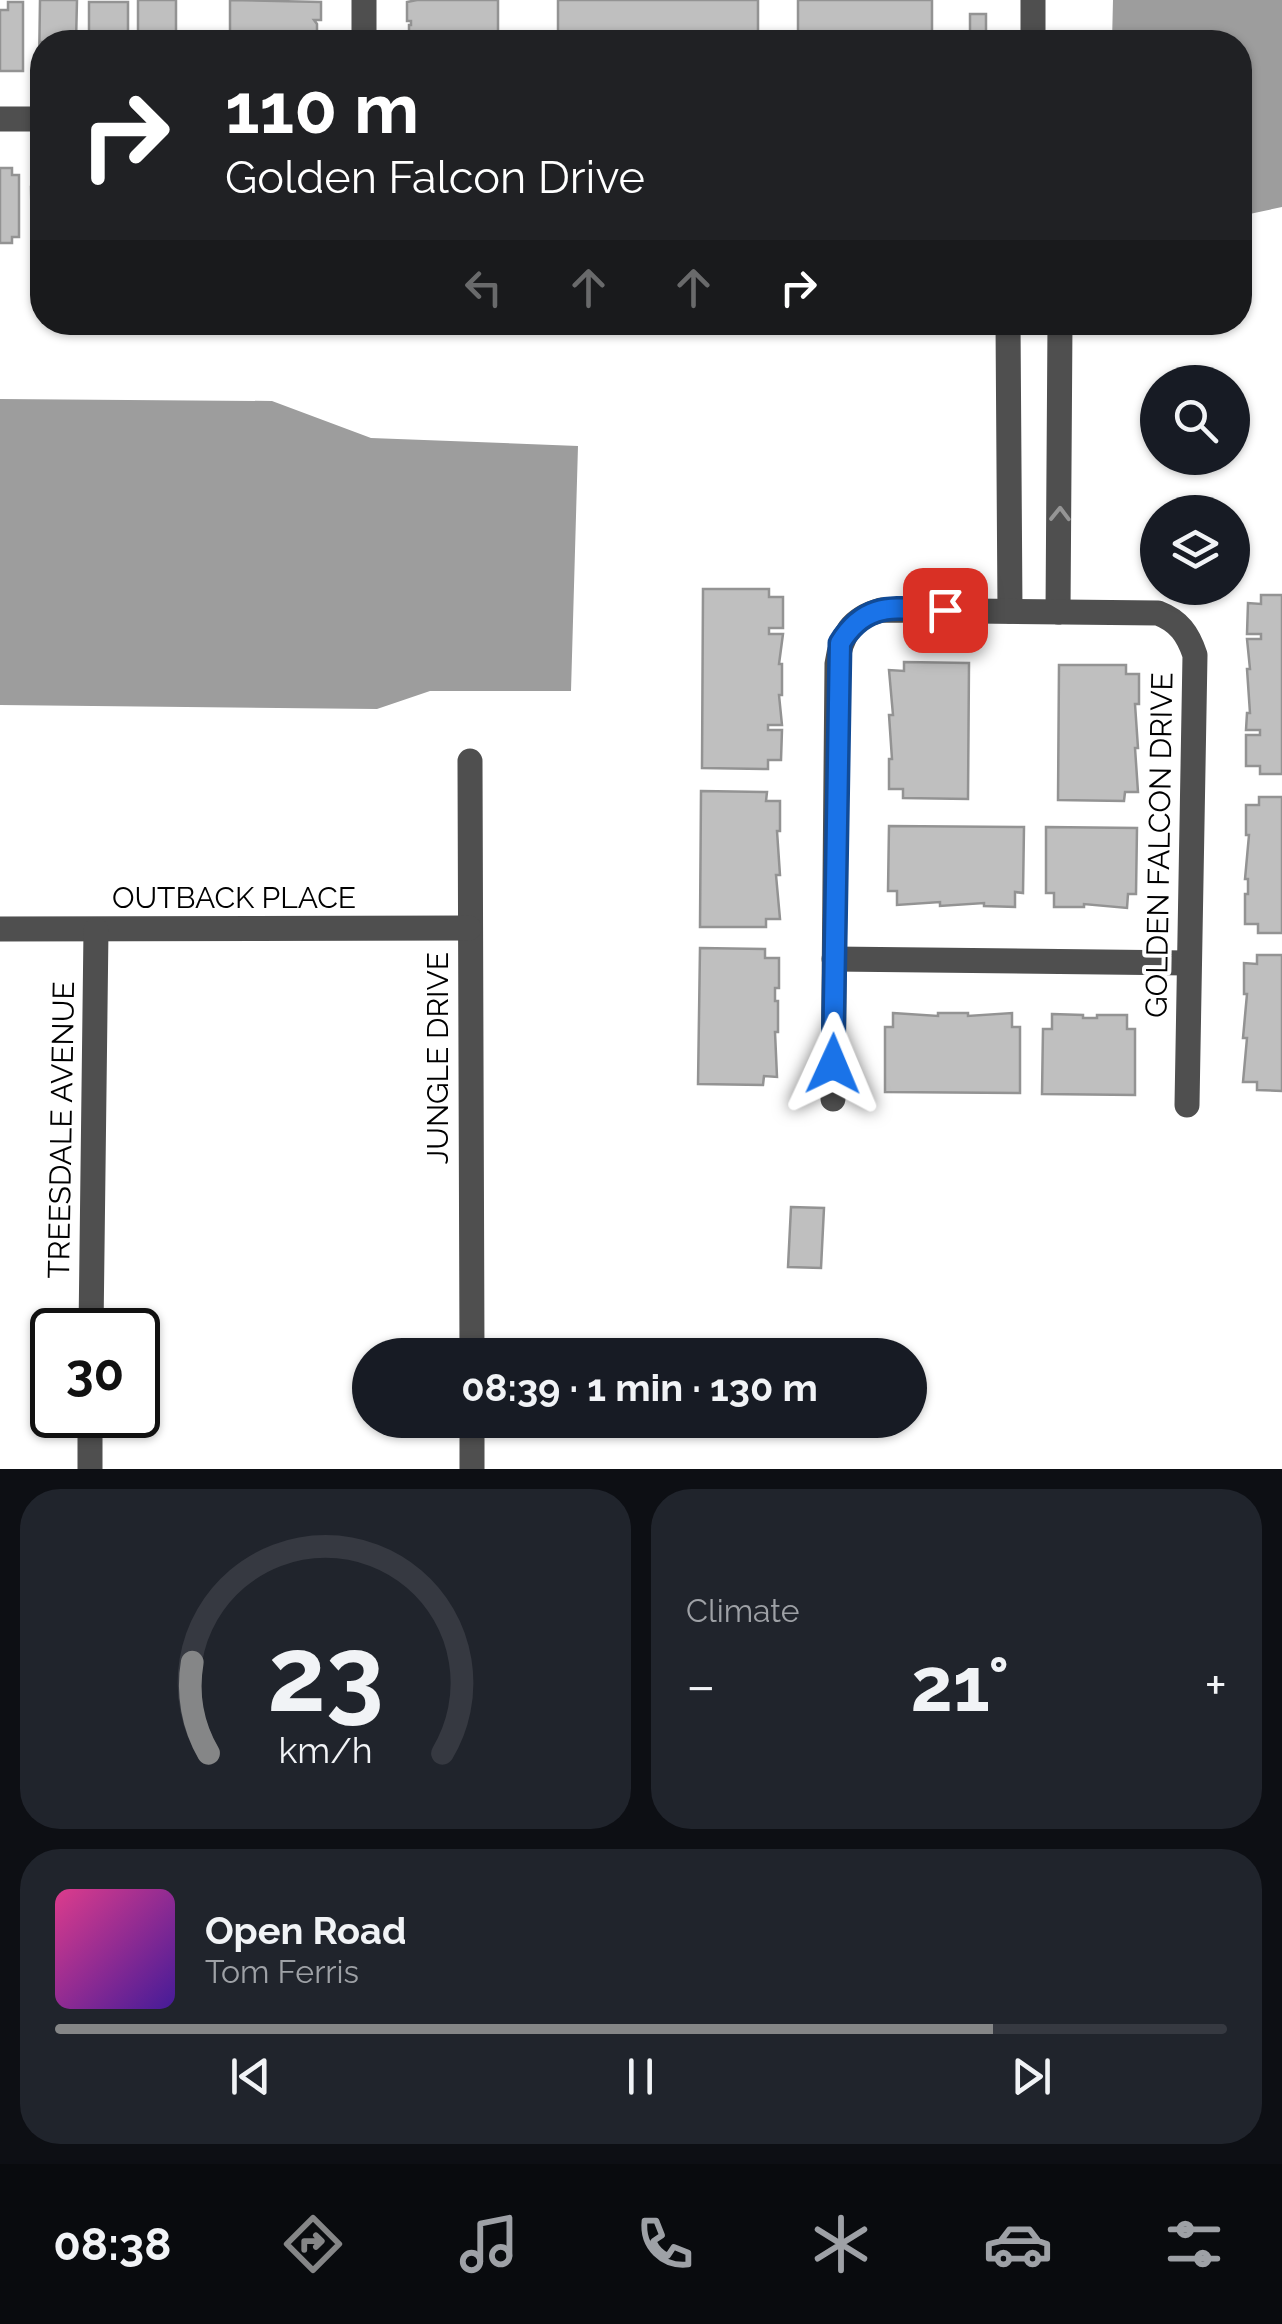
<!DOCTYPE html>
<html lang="en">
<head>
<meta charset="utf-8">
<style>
  body { margin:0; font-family:Raleway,sans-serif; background:#20242c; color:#f1f3f6; height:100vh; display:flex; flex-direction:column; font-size:38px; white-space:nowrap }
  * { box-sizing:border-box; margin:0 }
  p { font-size:32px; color:#9ea1a6 }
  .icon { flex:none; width:55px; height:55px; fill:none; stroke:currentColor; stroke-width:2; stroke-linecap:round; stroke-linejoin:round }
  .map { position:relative; height:1469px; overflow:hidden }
  .drawer { display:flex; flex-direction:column; gap:20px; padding:20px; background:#0d0f14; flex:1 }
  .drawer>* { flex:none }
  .hud { position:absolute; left:30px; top:30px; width:1222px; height:305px; border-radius:40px; box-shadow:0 2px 8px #0004; background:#202124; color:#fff; overflow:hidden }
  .controls { position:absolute; left:1140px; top:365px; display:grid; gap:20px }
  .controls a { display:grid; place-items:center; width:110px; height:110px; border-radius:50%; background:#171b24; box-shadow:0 2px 8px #0004; font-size:50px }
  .speed { position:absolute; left:30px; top:1308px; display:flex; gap:20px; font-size:50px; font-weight:700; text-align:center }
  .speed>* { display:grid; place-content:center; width:130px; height:130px; border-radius:50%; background:#171b24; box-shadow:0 2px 8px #0004; line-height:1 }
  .speed .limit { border:5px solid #111; border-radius:15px; background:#fff; color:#111 }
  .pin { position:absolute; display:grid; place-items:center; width:85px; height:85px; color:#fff; margin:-42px; border-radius:20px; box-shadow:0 5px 15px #0006 }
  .me { position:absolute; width:110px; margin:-55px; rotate:1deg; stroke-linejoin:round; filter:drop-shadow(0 0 8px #0008) }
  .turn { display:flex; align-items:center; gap:35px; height:210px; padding:0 30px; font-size:45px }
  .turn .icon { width:130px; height:130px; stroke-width:2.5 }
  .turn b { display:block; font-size:70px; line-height:85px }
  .lanes { display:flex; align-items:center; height:95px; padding:0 30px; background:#0003; justify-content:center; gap:50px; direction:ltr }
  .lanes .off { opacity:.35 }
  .big { font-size:75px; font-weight:700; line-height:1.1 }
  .drawer .tile { flex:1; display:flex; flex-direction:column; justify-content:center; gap:15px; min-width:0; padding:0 35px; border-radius:40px; background:#20242c }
  .drawer .dial { align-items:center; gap:0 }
  .dial svg { height:260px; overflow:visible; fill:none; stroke:#363941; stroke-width:7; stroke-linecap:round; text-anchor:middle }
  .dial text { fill:#f1f3f6; stroke:none }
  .song { display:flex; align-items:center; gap:30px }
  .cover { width:120px; height:120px; border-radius:15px; background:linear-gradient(135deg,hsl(330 70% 55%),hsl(260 70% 35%)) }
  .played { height:10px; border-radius:5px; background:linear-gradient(90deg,#858687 80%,#363941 80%) }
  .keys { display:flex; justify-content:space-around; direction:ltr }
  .heat { display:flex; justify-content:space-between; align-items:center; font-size:55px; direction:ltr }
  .drawer .tiles { flex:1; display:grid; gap:20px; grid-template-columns:1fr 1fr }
  .tile:last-child { grid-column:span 2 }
  .trip { position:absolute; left:352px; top:1338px; width:575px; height:100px; border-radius:50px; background:#171b24; box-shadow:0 2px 8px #0004; font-weight:700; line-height:100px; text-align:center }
  .menu { display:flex; height:160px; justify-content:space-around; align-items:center; background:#090b0e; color:#9ea1a6 }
  .menu .icon { width:70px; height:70px }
  .menu .on { color:#858687 }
  .menu b { font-size:45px; color:#f1f3f6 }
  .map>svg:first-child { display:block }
  .water { fill:#9d9d9d }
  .building { fill:#bfbfbf; stroke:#939393; stroke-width:2.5 }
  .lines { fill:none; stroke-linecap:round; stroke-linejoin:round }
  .minor { stroke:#4f4f4f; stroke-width:25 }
  .oneway { stroke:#959595 }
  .route-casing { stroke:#114b97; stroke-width:25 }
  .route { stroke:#1a73e8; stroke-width:18 }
  .labels { text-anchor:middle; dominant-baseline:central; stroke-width:8; stroke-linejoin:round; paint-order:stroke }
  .street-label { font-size:30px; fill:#000; stroke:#fff }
</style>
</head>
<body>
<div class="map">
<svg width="1282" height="1469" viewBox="0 0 1282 1469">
  <rect width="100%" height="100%" fill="#fff"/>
  <!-- water -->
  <g class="water">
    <path d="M1113 0H1282V207L1240 216V42H1112Z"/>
    <path d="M0 399 272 401 371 438 578 446 571 691H430L377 709 0 705Z"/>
  </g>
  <!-- building -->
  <g class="building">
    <path d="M40 0H77L76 42H42V70H39Z"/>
    <rect x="138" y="0" width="38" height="42"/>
    <path d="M230 0 321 2V20H314L317 24V42H230Z"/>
    <path d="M417 0H498V42H406L409 40V25H411V21H407V2Z"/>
    <rect x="558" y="0" width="200" height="42"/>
    <rect x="798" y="0" width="134" height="42"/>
    <path d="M8 2H23V71H0V10H8Z"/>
    <rect x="89" y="2" width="39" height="40"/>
    <rect x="970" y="14" width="16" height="28"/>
    <path d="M0 168H12V175H19V237H12V243H0Z"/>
    <path d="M42 186V240H32L31 187Z"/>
    <path d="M703 589H769V597H783V628H769V634H783L779 664H782V695H779L782 725H768V730H782L781 760H768V769L702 768Z"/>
    <path d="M1261 595H1282V774H1260V766H1246V735H1260V730H1246L1247 713H1250L1247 669H1250L1247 639H1261V634H1247L1248 603 1261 604Z"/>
    <path d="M904 662 969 663 968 799 903 798V789H889V759H892L889 715H893L889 670 904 671Z"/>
    <path d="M1059 665H1126V674H1139V704H1135L1138 748H1135L1138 792H1125L1124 801 1058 800Z"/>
    <path d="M701 791 767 792 766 801H780V831H777L780 875H776L780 919H766V927H700Z"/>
    <path d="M1259 797H1282V933H1258V924H1245V894H1248V879H1245L1249 835H1246V805H1259Z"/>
    <path d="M889 826 1024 827 1023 893 1015 892V907L984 906V903L940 906V902L897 905V891H888Z"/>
    <path d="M1046 827 1137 828 1136 894H1128L1127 908 1084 904V907H1054V893H1046Z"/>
    <path d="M700 948 765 949V958H779V988H775V1001H778V1032H775L777 1077 764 1076 763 1085 698 1084Z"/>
    <path d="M1257 955H1282V1091L1257 1090V1082H1243L1247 1038H1243L1247 994H1244V963L1257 964Z"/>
    <path d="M893 1013 938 1016V1013H968V1016L1012 1013V1027H1020V1093L885 1092V1027H893Z"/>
    <path d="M1052 1014 1083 1015V1018H1097V1015H1127V1029H1135V1095L1042 1094 1043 1029H1052Z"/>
    <path d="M791 1207 824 1208 821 1268 788 1267Z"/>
  </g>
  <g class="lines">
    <!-- minor -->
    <g class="minor">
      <path d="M364 42V0"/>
      <path d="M1033 42V0"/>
      <path d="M0 119H42"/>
      <path d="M1008 322 1010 611"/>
      <path d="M1058 612 1060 322"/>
      <path d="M470 761 472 1355"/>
      <path d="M0 929 469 928"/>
      <path d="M834 959 1189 963"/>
      <path d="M833 1099 837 664C841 635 852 618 881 610L1158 613C1179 621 1188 634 1195 655L1187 1105"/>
      <path d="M91 1330 96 930"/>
      <path d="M472 1420V1469"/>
      <path d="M90 1469V1415"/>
    </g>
  </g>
  <!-- one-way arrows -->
  <defs><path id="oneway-chevron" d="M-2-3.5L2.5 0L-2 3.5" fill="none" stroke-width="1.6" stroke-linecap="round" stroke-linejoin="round" transform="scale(2.5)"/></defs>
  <use class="oneway" href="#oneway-chevron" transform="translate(1060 514) rotate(-89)"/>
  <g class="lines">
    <defs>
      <path id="route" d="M833 1064 840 643C868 598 898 610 945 610"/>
    </defs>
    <!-- route casing -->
    <use href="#route" class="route-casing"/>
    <!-- route -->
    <use href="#route" class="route"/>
  </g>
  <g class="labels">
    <!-- street labels -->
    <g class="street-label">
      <text transform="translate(1159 845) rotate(-89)">GOLDEN FALCON DRIVE</text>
      <text x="234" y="897">OUTBACK PLACE</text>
      <text transform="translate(437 1058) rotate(-90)">JUNGLE DRIVE</text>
      <text transform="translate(61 1130) rotate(-89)">TREESDALE AVENUE</text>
    </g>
  </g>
</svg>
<div class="controls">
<a><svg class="icon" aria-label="search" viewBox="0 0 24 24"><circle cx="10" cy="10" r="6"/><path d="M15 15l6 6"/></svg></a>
<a><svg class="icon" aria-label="layers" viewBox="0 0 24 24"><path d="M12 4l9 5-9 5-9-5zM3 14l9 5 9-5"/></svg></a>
</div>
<div class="speed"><div class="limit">30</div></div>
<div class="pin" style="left:945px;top:610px;background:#d93025"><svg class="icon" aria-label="arrive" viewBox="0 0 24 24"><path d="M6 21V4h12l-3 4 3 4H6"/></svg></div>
<svg class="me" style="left:833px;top:1064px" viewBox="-20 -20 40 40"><path d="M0-17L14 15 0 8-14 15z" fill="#1a73e8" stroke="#fff" stroke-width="4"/></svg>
<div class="trip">08:39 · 1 min · 130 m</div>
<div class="hud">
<div class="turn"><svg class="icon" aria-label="right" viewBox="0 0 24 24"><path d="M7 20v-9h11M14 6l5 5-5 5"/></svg><div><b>110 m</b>Golden Falcon Drive</div></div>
<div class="lanes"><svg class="icon off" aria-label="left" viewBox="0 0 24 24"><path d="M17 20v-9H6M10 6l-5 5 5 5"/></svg><svg class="icon off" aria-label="ahead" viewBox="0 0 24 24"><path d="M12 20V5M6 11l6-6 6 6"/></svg><svg class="icon off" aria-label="ahead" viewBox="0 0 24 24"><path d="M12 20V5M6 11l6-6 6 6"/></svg><svg class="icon" aria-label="right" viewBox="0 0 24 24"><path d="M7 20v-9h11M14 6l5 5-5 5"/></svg></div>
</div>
</div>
<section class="drawer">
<div class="tiles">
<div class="tile dial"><svg viewBox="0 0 100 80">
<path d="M14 69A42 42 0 1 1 86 69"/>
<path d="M14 69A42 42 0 0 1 9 41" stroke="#858687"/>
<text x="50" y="56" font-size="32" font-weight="700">23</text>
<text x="50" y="72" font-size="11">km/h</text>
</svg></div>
<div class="tile"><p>Climate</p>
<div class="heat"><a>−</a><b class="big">21°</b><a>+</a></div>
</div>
<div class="tile">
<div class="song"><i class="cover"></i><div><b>Open Road</b><p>Tom Ferris</p></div></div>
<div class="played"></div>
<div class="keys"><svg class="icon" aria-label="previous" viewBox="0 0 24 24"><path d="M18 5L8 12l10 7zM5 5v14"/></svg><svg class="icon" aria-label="pause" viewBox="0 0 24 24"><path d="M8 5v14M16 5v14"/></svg><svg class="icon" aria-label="next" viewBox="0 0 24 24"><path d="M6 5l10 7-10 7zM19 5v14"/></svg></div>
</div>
</div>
</section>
<nav class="menu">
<b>08:38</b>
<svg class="icon on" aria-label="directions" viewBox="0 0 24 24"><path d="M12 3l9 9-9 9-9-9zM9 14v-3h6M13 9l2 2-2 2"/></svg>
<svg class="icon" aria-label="music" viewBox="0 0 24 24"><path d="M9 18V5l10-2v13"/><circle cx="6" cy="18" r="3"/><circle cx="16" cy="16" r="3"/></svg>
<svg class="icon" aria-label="phone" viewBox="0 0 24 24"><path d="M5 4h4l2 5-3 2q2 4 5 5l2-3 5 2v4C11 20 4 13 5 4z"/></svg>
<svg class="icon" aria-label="climate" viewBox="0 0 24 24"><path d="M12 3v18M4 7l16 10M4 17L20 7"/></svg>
<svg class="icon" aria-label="car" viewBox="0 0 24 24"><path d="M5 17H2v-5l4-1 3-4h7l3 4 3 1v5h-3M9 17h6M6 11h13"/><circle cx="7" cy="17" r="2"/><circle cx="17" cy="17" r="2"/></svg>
<svg class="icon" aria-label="filters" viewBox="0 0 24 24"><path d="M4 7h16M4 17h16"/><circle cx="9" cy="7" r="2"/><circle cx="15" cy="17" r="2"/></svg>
</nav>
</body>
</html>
